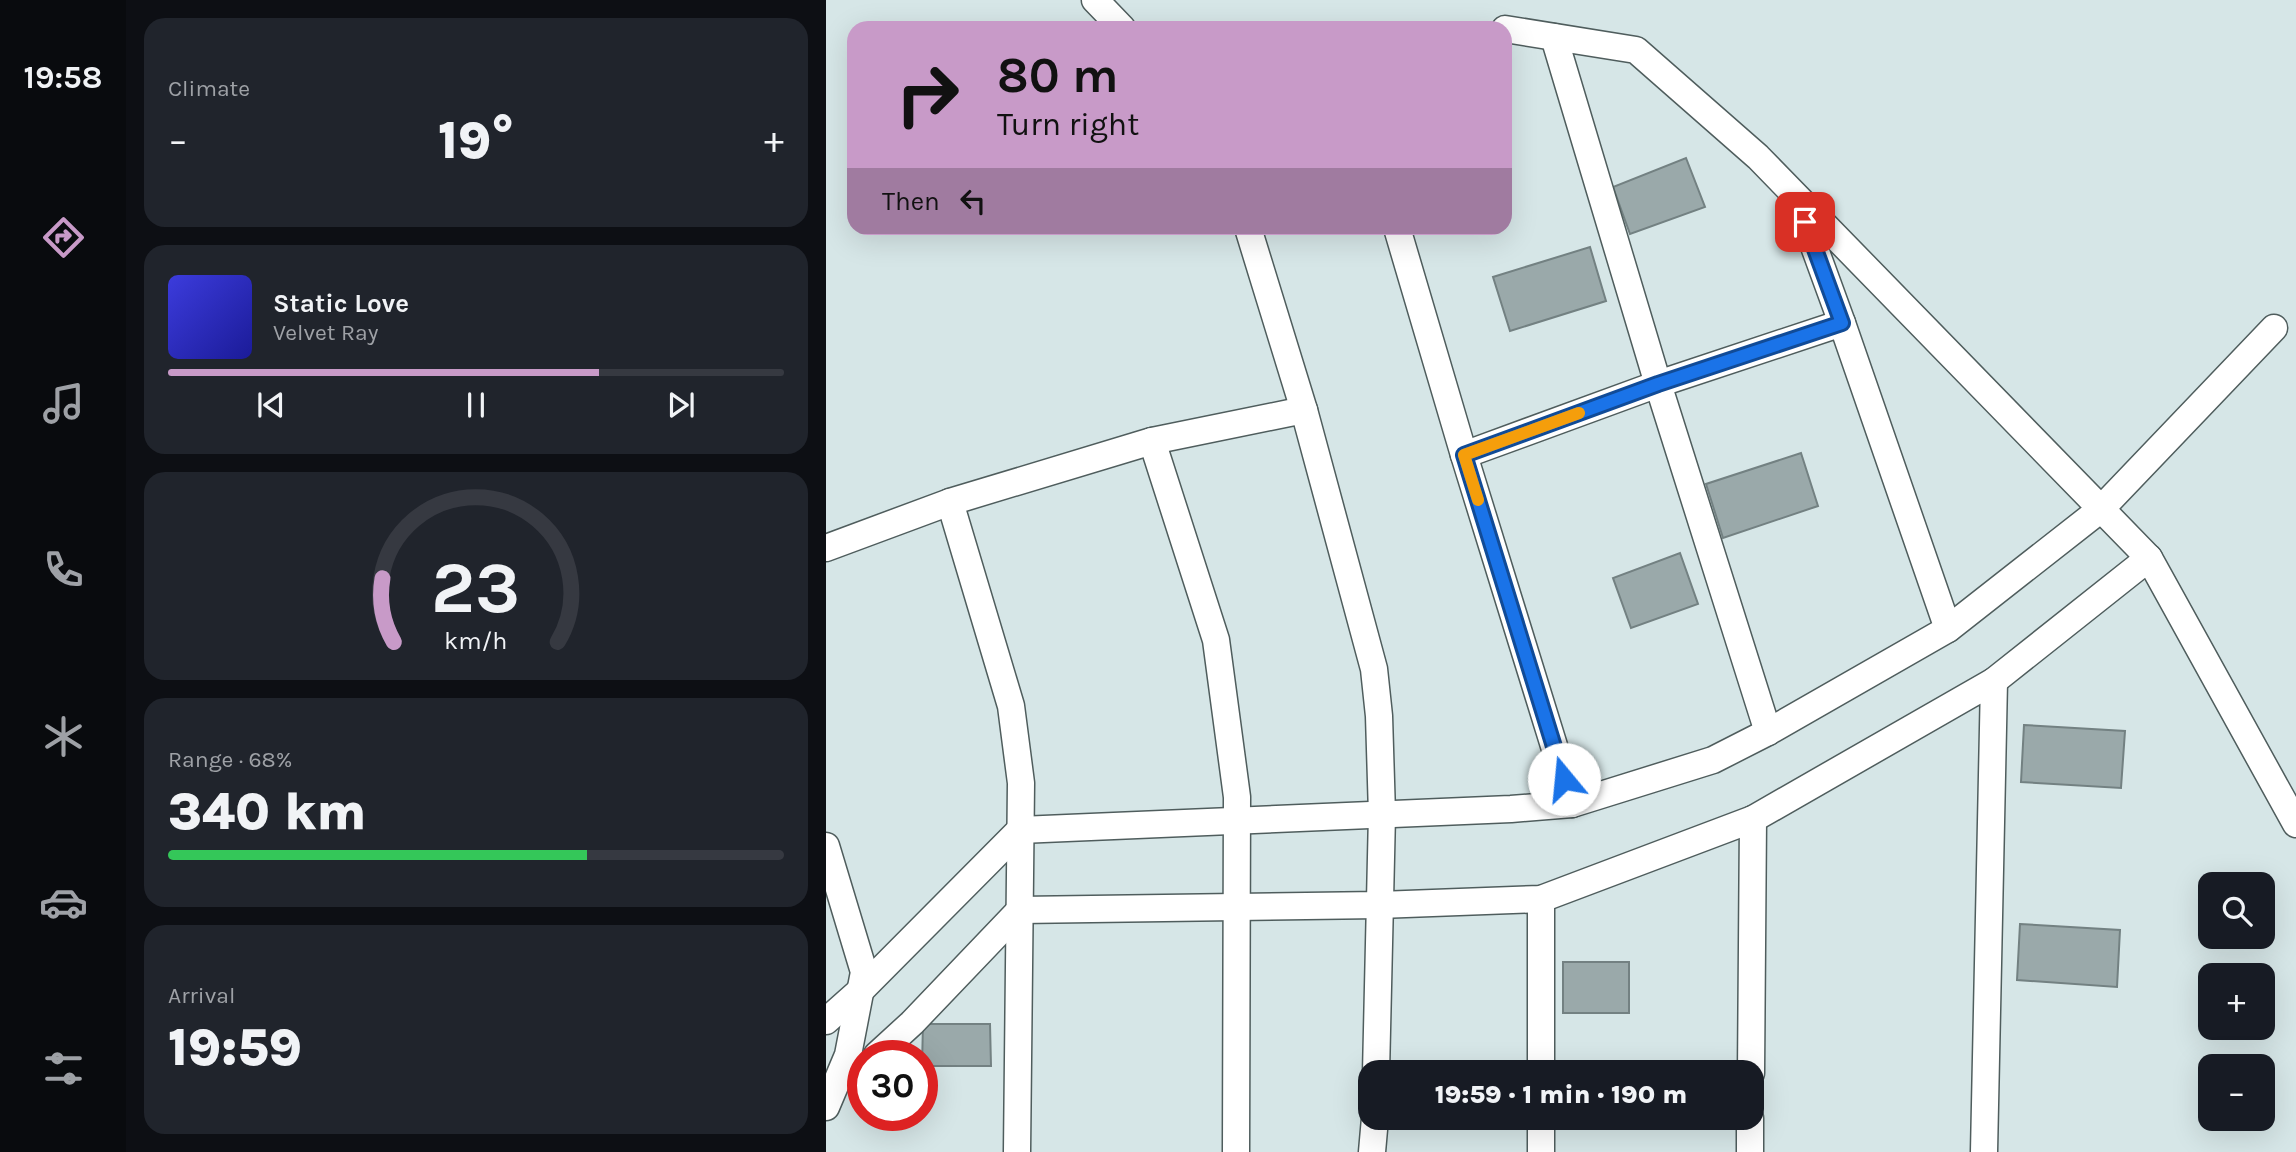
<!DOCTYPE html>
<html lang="en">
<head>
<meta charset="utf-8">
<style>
  body { margin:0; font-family:Karla,sans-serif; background:#20242c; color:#f1f3f6; height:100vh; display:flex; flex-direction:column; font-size:26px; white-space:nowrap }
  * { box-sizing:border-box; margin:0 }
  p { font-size:23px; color:#9ea1a6 }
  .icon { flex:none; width:38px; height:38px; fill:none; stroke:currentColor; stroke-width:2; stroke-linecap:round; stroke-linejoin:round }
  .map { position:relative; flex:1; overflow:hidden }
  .side { display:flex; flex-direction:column; gap:18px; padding:18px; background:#0d0f14; width:700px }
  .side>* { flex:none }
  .guide { position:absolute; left:21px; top:21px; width:665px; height:214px; border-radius:21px; box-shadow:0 7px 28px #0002; background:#c89ac8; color:#111; overflow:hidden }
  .controls { position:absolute; left:1372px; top:872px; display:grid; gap:14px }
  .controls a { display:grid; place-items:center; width:77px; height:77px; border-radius:14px; background:#171b24; box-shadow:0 7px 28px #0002; font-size:35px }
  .speed { position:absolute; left:21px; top:1040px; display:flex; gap:14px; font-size:35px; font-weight:700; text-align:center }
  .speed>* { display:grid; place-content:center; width:91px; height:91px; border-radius:50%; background:#171b24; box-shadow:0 7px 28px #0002; line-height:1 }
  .speed .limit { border:10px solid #d22; background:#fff; color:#111 }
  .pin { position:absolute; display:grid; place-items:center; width:60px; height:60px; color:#fff; margin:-30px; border-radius:14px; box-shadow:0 4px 10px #0006 }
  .me { position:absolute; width:77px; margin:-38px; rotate:343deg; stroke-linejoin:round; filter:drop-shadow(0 0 5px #0008) }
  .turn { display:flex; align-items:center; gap:24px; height:147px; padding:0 35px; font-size:32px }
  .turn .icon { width:91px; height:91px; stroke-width:2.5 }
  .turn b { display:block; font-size:49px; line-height:60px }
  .then { display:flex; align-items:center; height:66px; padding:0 35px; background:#0003; gap:14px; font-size:26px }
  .big { font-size:52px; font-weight:800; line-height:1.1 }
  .side .widget { flex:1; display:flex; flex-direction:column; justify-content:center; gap:10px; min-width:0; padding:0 24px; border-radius:21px; background:#20242c }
  .side .dial { align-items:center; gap:0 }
  .dial svg { height:182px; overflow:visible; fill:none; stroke:#363941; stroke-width:7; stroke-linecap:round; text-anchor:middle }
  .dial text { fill:#f1f3f6; stroke:none }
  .song { display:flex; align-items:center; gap:21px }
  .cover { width:84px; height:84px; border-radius:10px; background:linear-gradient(135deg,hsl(240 70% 55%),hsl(240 70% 35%)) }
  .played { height:7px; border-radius:4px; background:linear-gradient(90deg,#c89ac8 70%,#363941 70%) }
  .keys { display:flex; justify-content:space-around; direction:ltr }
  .heat { display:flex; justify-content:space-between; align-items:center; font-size:38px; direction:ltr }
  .charge { height:10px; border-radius:5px; background:linear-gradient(90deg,#34c759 68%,#363941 0) }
  .trip { position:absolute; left:532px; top:1060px; width:406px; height:70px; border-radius:21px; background:#171b24; box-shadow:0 7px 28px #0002; font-weight:800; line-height:70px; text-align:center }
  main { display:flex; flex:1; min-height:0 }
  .menu { display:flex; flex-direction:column; width:126px; justify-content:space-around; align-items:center; background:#090b0e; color:#9ea1a6 }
  .menu .icon { width:49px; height:49px }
  .menu .on { color:#c89ac8 }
  .menu b { font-size:32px; color:#f1f3f6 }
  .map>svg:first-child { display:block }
  .building { fill:#9aa9aa; stroke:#738182; stroke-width:2 }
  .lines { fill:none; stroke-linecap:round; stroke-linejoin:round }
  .minor-casing { stroke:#4f5d5d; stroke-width:29 }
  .minor { stroke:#fff; stroke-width:26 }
  .route-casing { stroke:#114b97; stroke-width:18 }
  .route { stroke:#1a73e8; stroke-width:12 }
  .slow { stroke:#f59e0b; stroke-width:12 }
</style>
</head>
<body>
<main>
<nav class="menu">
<b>19:58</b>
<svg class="icon on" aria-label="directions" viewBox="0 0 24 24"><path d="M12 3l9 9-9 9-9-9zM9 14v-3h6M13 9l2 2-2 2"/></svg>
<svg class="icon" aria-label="music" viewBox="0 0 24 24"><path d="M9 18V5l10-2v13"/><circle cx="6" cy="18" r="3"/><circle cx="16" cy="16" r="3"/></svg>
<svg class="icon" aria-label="phone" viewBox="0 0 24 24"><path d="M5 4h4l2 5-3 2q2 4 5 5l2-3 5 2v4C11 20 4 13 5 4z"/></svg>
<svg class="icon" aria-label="climate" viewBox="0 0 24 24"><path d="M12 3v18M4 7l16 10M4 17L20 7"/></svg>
<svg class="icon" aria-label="car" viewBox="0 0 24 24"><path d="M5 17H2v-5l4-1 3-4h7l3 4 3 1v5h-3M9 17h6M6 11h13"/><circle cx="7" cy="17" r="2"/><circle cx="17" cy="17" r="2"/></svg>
<svg class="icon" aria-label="filters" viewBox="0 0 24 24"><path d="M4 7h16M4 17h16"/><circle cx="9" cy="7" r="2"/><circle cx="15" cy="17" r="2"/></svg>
</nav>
<section class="side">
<div class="widget"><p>Climate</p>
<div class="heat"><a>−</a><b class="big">19°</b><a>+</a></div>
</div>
<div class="widget">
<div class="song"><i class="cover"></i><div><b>Static Love</b><p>Velvet Ray</p></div></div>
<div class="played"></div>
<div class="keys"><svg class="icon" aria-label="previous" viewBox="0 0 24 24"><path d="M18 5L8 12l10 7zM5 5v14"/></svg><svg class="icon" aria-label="pause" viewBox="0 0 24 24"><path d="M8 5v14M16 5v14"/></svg><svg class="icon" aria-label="next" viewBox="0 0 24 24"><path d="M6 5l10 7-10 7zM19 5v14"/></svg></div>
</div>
<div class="widget dial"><svg viewBox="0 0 100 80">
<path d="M14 69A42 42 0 1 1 86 69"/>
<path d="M14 69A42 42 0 0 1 9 41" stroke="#c89ac8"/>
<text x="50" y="56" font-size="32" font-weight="700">23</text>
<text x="50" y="72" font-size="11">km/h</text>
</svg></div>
<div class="widget"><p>Range · 68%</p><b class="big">340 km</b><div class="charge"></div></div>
<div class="widget"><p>Arrival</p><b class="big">19:59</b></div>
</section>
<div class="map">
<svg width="1470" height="1152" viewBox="0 0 1470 1152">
  <rect width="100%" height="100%" fill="#d6e6e7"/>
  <!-- building -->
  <g class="building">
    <path d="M860 158 879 207 804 234 787 187Z"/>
    <path d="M764 247 780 301 684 331 667 277Z"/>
    <path d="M975 453 992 506 897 538 880 484Z"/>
    <path d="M854 553 872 604 805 628 787 578Z"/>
    <path d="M1198 725 1299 731 1295 788 1195 782Z"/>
    <path d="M1194 924 1294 930 1291 987 1191 980Z"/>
    <rect x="737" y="962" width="66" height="51"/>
    <path d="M97 1024H164L165 1066H96Z"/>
  </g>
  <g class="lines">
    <defs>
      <g id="minor">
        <path d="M269 0 296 28"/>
        <path d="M679 29 810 50 932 157 1323 558 1470 824"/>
        <path d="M728 37 832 384 942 732"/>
        <path d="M422 228 478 410 548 669 553 716 556 814 550 1073"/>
        <path d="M571 228 638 455 746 804"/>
        <path d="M326 441 390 640 411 797 410 1152"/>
        <path d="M638 455 832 384 1016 323"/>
        <path d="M124 502 185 706 195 783 191 1152"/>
        <path d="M0 548 124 502 326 441 478 410"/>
        <path d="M1122 629 1275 509 1448 328"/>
        <path d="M1168 681 1323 558"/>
        <path d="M0 846 38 972 22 1055 0 1107"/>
        <path d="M0 1021 35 990 194 830 685 809 746 804 887 760 942 732 1122 629 1016 323 970 197"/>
        <path d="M51 1055 86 1023 194 910 553 905 715 899 927 819 1168 681 1158 1152"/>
        <path d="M715 1073V899"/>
        <path d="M925 1073 927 819"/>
        <path d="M546 1152 549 1118"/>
        <path d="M715 1152V1118"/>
        <path d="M924 1152V1118"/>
      </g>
    </defs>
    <!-- minor casing -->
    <use href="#minor" class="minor-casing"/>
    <!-- minor -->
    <use href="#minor" class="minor"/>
  </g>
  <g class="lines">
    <defs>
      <path id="route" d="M738 779 638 455 832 384 1016 323 979 222"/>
    </defs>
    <!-- route casing -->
    <use href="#route" class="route-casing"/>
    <!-- route -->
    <use href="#route" class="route"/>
    <!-- slow -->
    <path class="slow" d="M652 500 638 455 753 413"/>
  </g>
</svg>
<div class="controls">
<a><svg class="icon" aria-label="search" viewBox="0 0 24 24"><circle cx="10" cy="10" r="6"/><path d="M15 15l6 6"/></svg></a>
<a>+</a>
<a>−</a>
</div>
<div class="speed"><div class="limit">30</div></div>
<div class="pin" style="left:979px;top:222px;background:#d93025"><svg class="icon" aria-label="arrive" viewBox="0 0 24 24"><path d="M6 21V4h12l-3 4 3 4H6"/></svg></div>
<svg class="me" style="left:738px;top:779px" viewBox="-20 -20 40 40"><circle r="19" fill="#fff"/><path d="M0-13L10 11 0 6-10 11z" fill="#1a73e8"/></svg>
<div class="trip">19:59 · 1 min · 190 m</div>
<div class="guide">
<div class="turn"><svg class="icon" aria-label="right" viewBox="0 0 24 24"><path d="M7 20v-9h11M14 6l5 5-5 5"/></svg><div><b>80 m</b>Turn right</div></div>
<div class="then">Then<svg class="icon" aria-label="left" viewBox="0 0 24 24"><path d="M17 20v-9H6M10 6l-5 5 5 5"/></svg></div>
</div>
</div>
</main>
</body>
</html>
